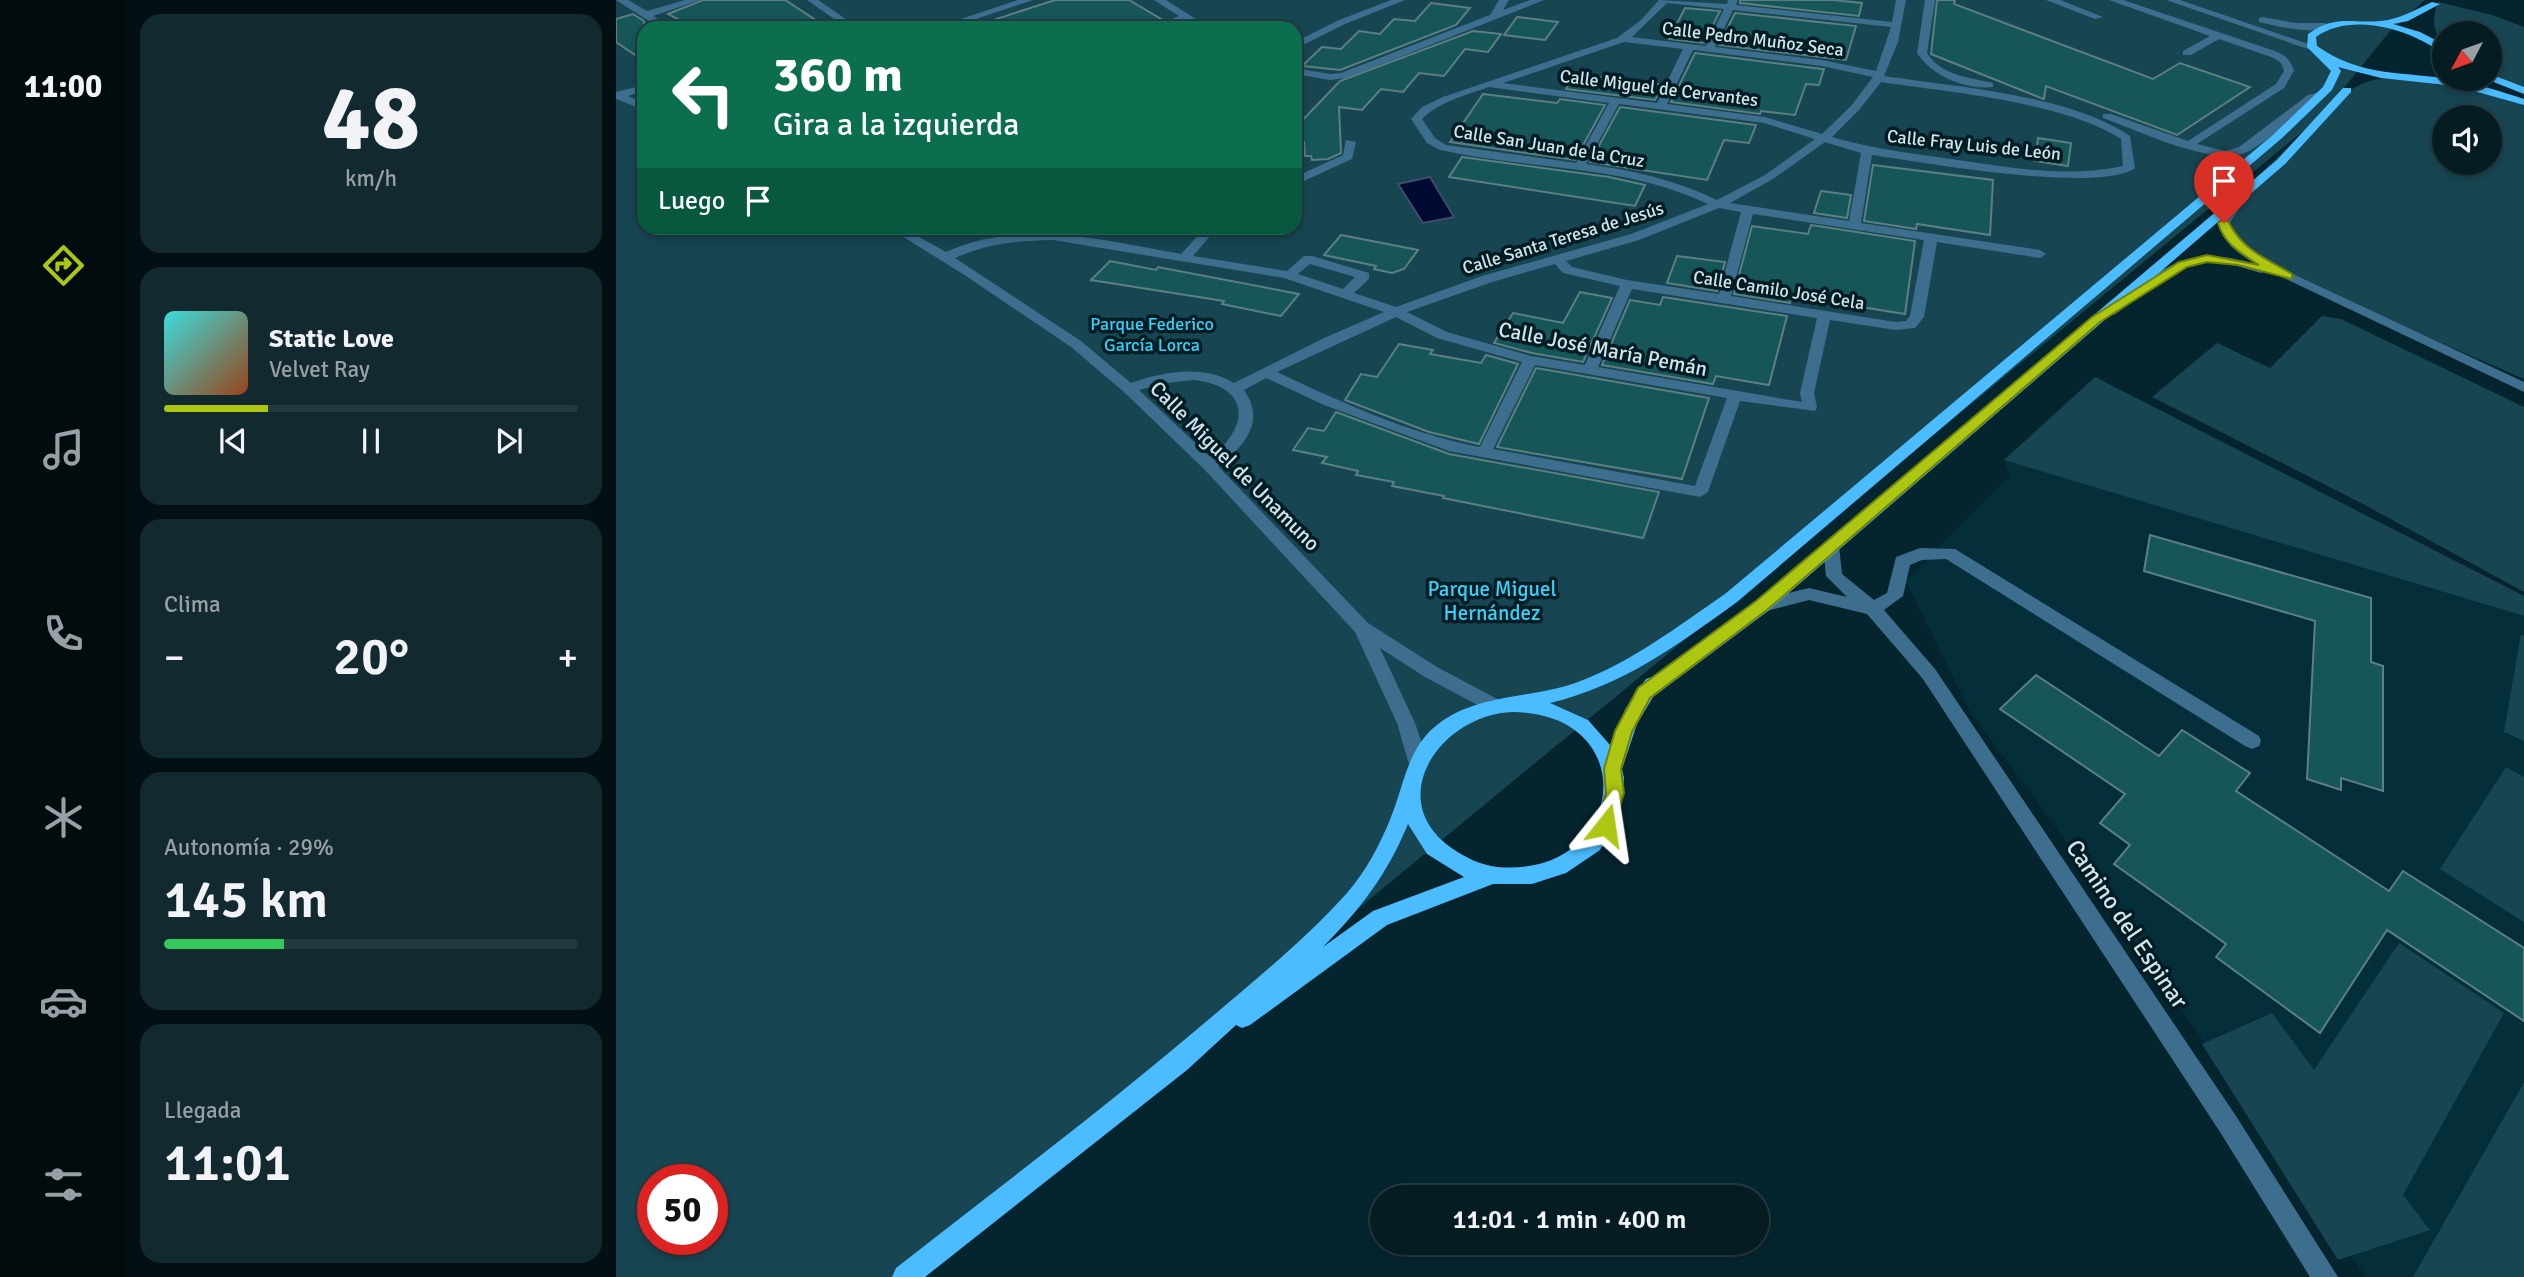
<!DOCTYPE html>
<html lang="es">
<head>
<meta charset="utf-8">
<style>
  body { margin:0; font-family:Signika,sans-serif; background:#12292f; color:#f1f3f6; height:100vh; display:flex; flex-direction:column; font-size:26px; white-space:nowrap }
  * { box-sizing:border-box; margin:0 }
  p { font-size:23px; color:#97a1a5 }
  .icon { flex:none; width:38px; height:38px; fill:none; stroke:currentColor; stroke-width:2; stroke-linecap:round; stroke-linejoin:round }
  .map { position:relative; flex:1; overflow:hidden }
  .side { display:flex; flex-direction:column; gap:14px; padding:14px; background:#020f13; width:490px }
  .side>* { flex:none }
  .guide { position:absolute; left:21px; top:21px; width:665px; height:214px; border-radius:21px; box-shadow:0 4px 10px #0003,0 0 0 2px #253a40; background:#0b6e4f; color:#fff; overflow:hidden }
  .needle { width:46px; rotate:229deg }
  .controls { position:absolute; left:1816px; top:21px; display:grid; gap:14px }
  .controls a { display:grid; place-items:center; width:70px; height:70px; border-radius:50%; background:#041c22; box-shadow:0 4px 10px #0003,0 0 0 2px #253a40; font-size:35px }
  .speed { position:absolute; left:21px; top:1164px; display:flex; gap:14px; font-size:35px; font-weight:700; text-align:center }
  .speed>* { display:grid; place-content:center; width:91px; height:91px; border-radius:50%; background:#041c22; box-shadow:0 4px 10px #0003,0 0 0 2px #253a40; line-height:1 }
  .speed .limit { border:10px solid #d22; background:#fff; color:#111 }
  .pin { position:absolute; display:grid; place-items:center; width:60px; height:60px; color:#fff; margin:-72px -30px; border-radius:50% 50% 50% 0; rotate:-45deg; box-shadow:0 0 7px #0007 }
  .pin .icon { rotate:45deg }
  .me { position:absolute; width:77px; margin:-38px; rotate:15deg; stroke-linejoin:round; filter:drop-shadow(0 0 5px #0008) }
  .turn { display:flex; align-items:center; gap:24px; height:147px; padding:0 21px; font-size:32px }
  .turn .icon { width:91px; height:91px; stroke-width:2.5 }
  .turn b { display:block; font-size:49px; line-height:60px }
  .then { display:flex; align-items:center; height:66px; padding:0 21px; background:#0003; gap:14px; font-size:26px }
  .big { font-size:52px; font-weight:600; line-height:1.1 }
  .side .widget { flex:1; display:flex; flex-direction:column; justify-content:center; gap:10px; min-width:0; padding:0 24px; border-radius:21px; background:#12292f }
  .side .dial { align-items:center; gap:0 }
  .dial b { font-size:91px; line-height:1 }
  .song { display:flex; align-items:center; gap:21px }
  .cover { width:84px; height:84px; border-radius:10px; background:linear-gradient(135deg,hsl(180 70% 55%),hsl(20 70% 35%)) }
  .played { height:7px; border-radius:4px; background:linear-gradient(90deg,#acc611 25%,#253a40 25%) }
  .keys { display:flex; justify-content:space-around; direction:ltr }
  .heat { display:flex; justify-content:space-between; align-items:center; font-size:38px; direction:ltr }
  .charge { height:10px; border-radius:5px; background:linear-gradient(90deg,#34c759 29%,#253a40 0) }
  .trip { position:absolute; left:754px; top:1185px; width:399px; height:70px; border-radius:35px; background:#041c22; box-shadow:0 4px 10px #0003,0 0 0 2px #253a40; font-weight:600; line-height:70px; text-align:center }
  main { display:flex; flex:1; min-height:0 }
  .dock { display:flex; flex-direction:column; width:126px; justify-content:space-around; align-items:center; background:#020b0e; color:#97a1a5 }
  .dock .icon { width:49px; height:49px }
  .dock .on { color:#acc611 }
  .dock b { font-size:32px; color:#f1f3f6 }
  .map>svg:first-child { display:block }
  .built { fill:#042f3a }
  .green { fill:#174652; fill-rule:evenodd }
  .water { fill:#000b33; stroke:#3f4c6a; stroke-width:2 }
  .building { fill:#165659; stroke:#5c7f81; stroke-width:2 }
  .lines { fill:none; stroke-linecap:round; stroke-linejoin:round }
  .minor { fill:#3d6e8e; fill-rule:evenodd }
  .major { fill:#4bbcff; fill-rule:evenodd }
  .route { fill:#acc611; stroke:#70810b; stroke-width:2 }
  .labels { text-anchor:middle; dominant-baseline:central; stroke-width:7; stroke-linejoin:round; paint-order:stroke }
  .far-street-label { font-size:18px; fill:#d3e4e9; stroke:#001c24 }
  .far-park-label { font-size:18px; fill:#36d3f9; stroke:#001c24 }
  .street-label { font-size:21px; fill:#d3e4e9; stroke:#001c24 }
  .park-label { font-size:21px; fill:#36d3f9; stroke:#001c24 }
  .near-street-label { font-size:24px; fill:#d3e4e9; stroke:#001c24 }
</style>
</head>
<body>
<main>
<nav class="dock">
<b>11:00</b>
<svg class="icon on" aria-label="directions" viewBox="0 0 24 24"><path d="M12 3l9 9-9 9-9-9zM9 14v-3h6M13 9l2 2-2 2"/></svg>
<svg class="icon" aria-label="music" viewBox="0 0 24 24"><path d="M9 18V5l10-2v13"/><circle cx="6" cy="18" r="3"/><circle cx="16" cy="16" r="3"/></svg>
<svg class="icon" aria-label="phone" viewBox="0 0 24 24"><path d="M5 4h4l2 5-3 2q2 4 5 5l2-3 5 2v4C11 20 4 13 5 4z"/></svg>
<svg class="icon" aria-label="climate" viewBox="0 0 24 24"><path d="M12 3v18M4 7l16 10M4 17L20 7"/></svg>
<svg class="icon" aria-label="car" viewBox="0 0 24 24"><path d="M5 17H2v-5l4-1 3-4h7l3 4 3 1v5h-3M9 17h6M6 11h13"/><circle cx="7" cy="17" r="2"/><circle cx="17" cy="17" r="2"/></svg>
<svg class="icon" aria-label="filters" viewBox="0 0 24 24"><path d="M4 7h16M4 17h16"/><circle cx="9" cy="7" r="2"/><circle cx="15" cy="17" r="2"/></svg>
</nav>
<section class="side">
<div class="widget dial"><b>48</b><p>km/h</p></div>
<div class="widget">
<div class="song"><i class="cover"></i><div><b>Static Love</b><p>Velvet Ray</p></div></div>
<div class="played"></div>
<div class="keys"><svg class="icon" aria-label="previous" viewBox="0 0 24 24"><path d="M18 5L8 12l10 7zM5 5v14"/></svg><svg class="icon" aria-label="pause" viewBox="0 0 24 24"><path d="M8 5v14M16 5v14"/></svg><svg class="icon" aria-label="next" viewBox="0 0 24 24"><path d="M6 5l10 7-10 7zM19 5v14"/></svg></div>
</div>
<div class="widget"><p>Clima</p>
<div class="heat"><a>−</a><b class="big">20°</b><a>+</a></div>
</div>
<div class="widget"><p>Autonomía · 29%</p><b class="big">145 km</b><div class="charge"></div></div>
<div class="widget"><p>Llegada</p><b class="big">11:01</b></div>
</section>
<div class="map">
<svg width="1908" height="1277" viewBox="0 0 1908 1277">
  <rect width="100%" height="100%" fill="#05252e"/>
  <!-- built -->
  <path class="built" d="M1388 460 1908 616V1081L1797 1277H1750L1437 823 1354 712 1290 581 1394 475Z"/>
  <!-- green -->
  <g class="green">
    <path d="M0 0H1809L1774 31 1710 110C1723 99 1735 87 1751 82 1789 69 1869 92 1908 102V379L1674 277 1643 258 1619 238 1610 217 1616 201 1699 121 522 1090 277 1277H0ZM28 28H679V228H28ZM1829 117H1874V163H1829ZM37 1180H96V1239H37Z"/>
    <path d="M1822 2 1876 15 1908 27V90L1874 77V33H1829V46C1816 31 1816 19 1822 2Z"/>
    <path d="M1706 316 1725 319 1908 407V592L1749 505 1536 397 1601 343 1654 368Z"/>
    <path d="M1479 377 1908 596V616L1388 460Z"/>
    <path d="M1905 634 1908 636V741L1888 732Z"/>
    <path d="M1890 767 1908 777V922L1824 869Z"/>
    <path d="M1783 943 1888 1013 1787 1195 1814 1230 1722 1260 1586 1044 1656 1013 1698 1070Z"/>
    <path d="M1908 1082V1277H1797Z"/>
  </g>
  <!-- water -->
  <path class="water" d="M814 177 838 217 807 223 782 184Z"/>
  <!-- building -->
  <g class="building">
    <path d="M87 0H169L212 28H78L52 14Z"/>
    <path d="M439 0H513L545 19 517 28H366L365 24Z"/>
    <path d="M1124 0H1217L1246 3 1243 16 1124 3Z"/>
    <path d="M1321 0H1339L1338 4 1537 79 1564 63 1634 87 1561 135 1430 86 1428 99 1425 98 1315 54Z"/>
    <path d="M815 3 854 8 840 25 724 70 686 66 706 47 725 49 743 31 764 34 778 19 799 21Z"/>
    <path d="M1069 8 1104 11 1088 43 1053 39Z"/>
    <path d="M1119 13 1240 26 1230 60 1103 45Z"/>
    <path d="M17 14 28 21V61L0 42V19Z"/>
    <path d="M901 17 942 22 929 40 888 35Z"/>
    <path d="M857 31 885 34 872 52 849 49 828 76 803 73 787 92 765 89 746 110 723 107 725 153 712 159 696 160 695 156H689L688 142 679 143V128L724 81Z"/>
    <path d="M1079 53 1206 69H1208L1203 85 1190 84 1179 115 1145 111 1144 114 1055 102Z"/>
    <path d="M959 74 1035 84H1047L1039 100 950 89Z"/>
    <path d="M867 94 941 103 944 99 989 105 959 160 834 142Z"/>
    <path d="M1004 107 1140 125 1133 143 1108 140 1091 180 974 162Z"/>
    <path d="M1422 138 1455 143 1452 166 1419 161Z"/>
    <path d="M846 157 993 177 1029 185 1019 206 833 177Z"/>
    <path d="M1257 165 1377 180 1374 235 1301 224 1300 229 1248 221Z"/>
    <path d="M1205 191 1235 195 1231 218 1198 213Z"/>
    <path d="M1195 225 1299 241 1289 314 1176 296 1174 303 1118 294 1136 226 1192 234Z"/>
    <path d="M725 235 802 250 788 269 776 273 758 269 760 266 708 255Z"/>
    <path d="M1061 256 1109 262 1101 291 1051 283Z"/>
    <path d="M494 261 540 270 542 267 683 294 665 316 606 304 608 301 475 280Z"/>
    <path d="M964 292 996 298 967 362 916 353 878 343 897 313 947 323Z"/>
    <path d="M1047 297 1171 316 1153 385 1100 376 1097 384 986 365 1014 300 1044 305Z"/>
    <path d="M783 344 817 350 814 354 865 363 870 355 902 364 863 444 813 432 729 400 745 374 761 377Z"/>
    <path d="M920 368 1093 398 1066 479 881 447Z"/>
    <path d="M720 412 833 454 1043 492 1027 538 827 498 828 496 776 486 778 482 740 475 742 471 706 463 711 457 677 450 692 428 708 431Z"/>
    <path d="M1534 535 1755 598V662L1767 666V791L1725 778V790L1691 779 1699 621 1528 571Z"/>
    <path d="M1420 675 1543 756 1566 730 1634 773 1620 791 1773 891 1787 871 1908 948V1021L1771 930 1704 1033 1600 957 1610 944 1498 864 1514 845 1484 823 1509 794 1384 709Z"/>
  </g>
  <g class="lines">
    <!-- minor -->
    <g class="minor">
      <path d="M0 0H12L31 11 69 0H84L37 16 56 28H44Z"/>
      <path d="M191 0H202L243 28H231Z"/>
      <path d="M402 0H417L333 28H318Z"/>
      <path d="M538 0H550L594 28H582L570 21 549 28H535L563 16Z"/>
      <path d="M775 0H789L729 24 679 49V42L723 20Z"/>
      <path d="M883 0H893L887 10 914 0H928L731 78 714 80 679 74V68L714 74 725 73 874 15Z"/>
      <path d="M1043 0 1111 4 1112 0H1122L1120 5 1276 22 1280 0H1290L1282 42 1268 76C1341 87 1454 95 1514 136L1519 168C1484 194 1304 162 1256 155L1245 223 1424 250 1430 254 1424 258 1321 242 1308 317 1299 328 1280 330 1214 320 1198 393 1201 408 1199 411 1124 401 1092 492 1084 497 833 451 708 405 650 378 628 390C650 421 629 446 602 466L752 623 821 667 885 701 888 706 885 711 879 713 873 711 809 677 764 648 799 723 812 761 809 767 802 769 795 767 792 761 781 723 739 632 588 469 508 392 455 347 347 274 273 228H287L330 252C406 218 486 240 565 254L589 228H601L577 256 671 271 688 256H696L753 273V279L738 293 780 307 866 276 1015 234 1092 204C1008 164 913 170 824 150L811 143 795 119 806 107 827 97 1001 38 1025 20ZM1051 3 1108 9 1090 46 1016 37ZM1117 10 1275 27 1260 71 1206 60 1099 47ZM1008 42 1067 49 1041 103 887 83ZM1077 50 1206 66 1257 77 1235 106 1206 134 1149 117 1051 104ZM1265 82C1332 92 1449 102 1505 139L1507 166C1454 178 1395 168 1342 160 1299 154 1257 149 1216 137L1243 110ZM873 87 993 103 960 163 830 145 819 138 806 119C823 102 850 95 873 87ZM1003 104 1148 123 1199 139 1149 175 1101 200C1060 180 1016 170 970 164ZM1209 142 1245 153 1233 221 1114 203 1157 179ZM1103 208 1125 212 1103 294 1011 280 956 267 950 261 1023 240ZM1137 214 1308 240 1294 316 1290 321 1280 322 1115 296ZM437 240 668 278 768 312 706 339 618 383C587 364 547 372 515 383L465 341 339 258C371 243 402 241 437 240ZM694 264 739 277 727 289 682 274ZM939 264 947 273 1004 286 969 365 915 356 831 332 791 312 876 282ZM1016 289 1201 318 1184 393 1186 402 982 367ZM780 317 821 338 906 362 864 447C797 435 722 401 661 372ZM919 365 1111 398 1079 486 877 449ZM578 380C634 386 635 427 594 457L523 390 550 383Z"/>
      <path d="M1309 0H1319L1311 53C1326 76 1352 77 1377 83V87C1349 90 1316 76 1301 53Z"/>
      <path d="M1430 0H1444L1487 17 1479 19Z"/>
      <path d="M1493 0H1507L1659 51C1669 55 1675 60 1678 71L1668 88 1581 144 1609 151 1623 147 1692 95 1704 92 1709 95 1700 99C1680 114 1652 142 1631 152 1599 168 1521 130 1487 118V114H1495L1572 141 1660 84 1668 71 1665 63 1658 58 1603 39 1575 55H1567V51L1594 36Z"/>
      <path d="M1550 0H1564L1701 47 1692 49Z"/>
      <path d="M1646 17 1680 23H1709L1714 26C1696 36 1662 26 1643 22V18Z"/>
      <path d="M28 85V91L12 96 28 103V110L0 99V92Z"/>
      <path d="M730 140 740 142 736 159 679 185V177L727 155Z"/>
      <path d="M1623 194 1629 198 1614 223 1618 235 1627 245 1677 274 1908 382V392L1651 270 1645 273C1628 268 1610 261 1592 262 1558 264 1525 297 1498 315H1488V309C1546 271 1567 242 1640 264 1622 253 1608 244 1602 223L1619 195Z"/>
      <path d="M1215 540 1223 546 1226 574 1258 600 1271 593 1280 557 1304 548 1339 549 1643 736 1645 741 1643 746 1636 749 1629 746 1330 559 1306 560 1294 565 1287 596 1268 610 1319 669 1620 1116 1722 1277H1694L1604 1132 1307 679 1251 614 1193 600 1146 612 1140 611 1137 606 1140 601 1193 588 1231 597 1210 576 1207 546Z"/>
    </g>
    <!-- major -->
    <g class="major">
      <path d="M1816 2 1824 4 1792 21 1777 24 1804 32 1829 45V53C1819 49 1810 42 1800 38 1770 24 1728 17 1700 37L1701 46C1746 78 1789 71 1840 80 1863 84 1886 92 1908 99V105L1840 86 1765 78 1722 67 1725 71 1716 90 1666 138 1121 602C1060 646 1008 685 934 703L972 720 994 745 1010 708 1030 679 1036 677 1140 601 1661 160 1727 88H1735V92L1669 164 1152 611 1037 697 1021 724 1006 769 1008 778 1004 815 984 850 950 873 916 884H877L771 925 634 1025 626 1028 620 1025 571 1070 309 1277H276L280 1268C385 1186 491 1106 592 1020 639 980 689 940 731 893 750 871 764 845 775 817 788 785 792 747 821 725 861 693 916 699 962 682 1016 662 1062 626 1109 594L1658 134 1707 87 1715 71 1691 47 1692 34C1721 14 1734 24 1765 21 1784 19 1799 10 1816 2ZM897 712C1030 714 1009 879 881 867 865 865 850 858 837 849 765 800 825 714 897 712ZM792 824 811 854 848 877 757 911 707 947C744 910 772 873 792 824Z"/>
      <path d="M1874 74 1908 87V94L1870 79H1874Z"/>
    </g>
  </g>
  <!-- route -->
  <path class="route" d="M1604 221H1612C1627 251 1648 257 1676 274V279L1622 265 1591 262 1571 267 1484 322 1151 610 1034 698 1016 732 1005 769 1008 793 996 831 990 833 984 831 981 825 990 793 988 769 999 731 1022 688 1140 601 1476 317 1563 262 1591 255 1643 265C1625 253 1609 245 1602 223Z"/>
  <g class="labels">
    <!-- far-street labels -->
    <g class="far-street-label">
      <text transform="translate(1137 39) rotate(7)">Calle Pedro Muñoz Seca</text>
      <text transform="translate(1043 88) rotate(7)">Calle Miguel de Cervantes</text>
      <text transform="translate(1358 145) rotate(6)">Calle Fray Luis de León</text>
      <text transform="translate(933 146) rotate(9)">Calle San Juan de la Cruz</text>
      <text transform="translate(947 238) rotate(-17)">Calle Santa Teresa de Jesús</text>
      <text transform="translate(1163 290) rotate(9)">Calle Camilo José Cela</text>
    </g>
    <!-- far-park labels -->
    <g class="far-park-label">
      <text x="536" y="324">Parque Federico<tspan x="536" dy="21">García Lorca</tspan></text>
    </g>
    <!-- street labels -->
    <g class="street-label">
      <text transform="translate(987 349) rotate(11)">Calle José María Pemán</text>
      <text transform="translate(619 466) rotate(45)">Calle Miguel de Unamuno</text>
    </g>
    <!-- park labels -->
    <g class="park-label">
      <text x="876" y="589">Parque Miguel<tspan x="876" dy="24">Hernández</tspan></text>
    </g>
    <!-- near-street labels -->
    <g class="near-street-label">
      <text transform="translate(1511 924) rotate(56)">Camino del Espinar</text>
    </g>
  </g>
</svg>
<div class="controls">
<a><svg class="needle" viewBox="-14 -14 28 28"><path d="M0-13l5 13h-10z" fill="#e53935"/><path d="M0 13l5-13h-10z" fill="#97a1a5"/></svg></a>
<a><svg class="icon" aria-label="sound" viewBox="0 0 24 24"><path d="M4 9h4l5-4v14l-5-4H4zM17 9q2 3 0 6"/></svg></a>
</div>
<div class="speed"><div class="limit">50</div></div>
<div class="pin" style="left:1608px;top:223px;background:#d93025"><svg class="icon" aria-label="arrive" viewBox="0 0 24 24"><path d="M6 21V4h12l-3 4 3 4H6"/></svg></div>
<svg class="me" style="left:990px;top:825px" viewBox="-20 -20 40 40"><path d="M0-17L14 15 0 8-14 15z" fill="#acc611" stroke="#fff" stroke-width="4"/></svg>
<div class="trip">11:01 · 1 min · 400 m</div>
<div class="guide">
<div class="turn"><svg class="icon" aria-label="left" viewBox="0 0 24 24"><path d="M17 20v-9H6M10 6l-5 5 5 5"/></svg><div><b>360 m</b>Gira a la izquierda</div></div>
<div class="then">Luego<svg class="icon" aria-label="arrive" viewBox="0 0 24 24"><path d="M6 21V4h12l-3 4 3 4H6"/></svg></div>
</div>
</div>
</main>
</body>
</html>
